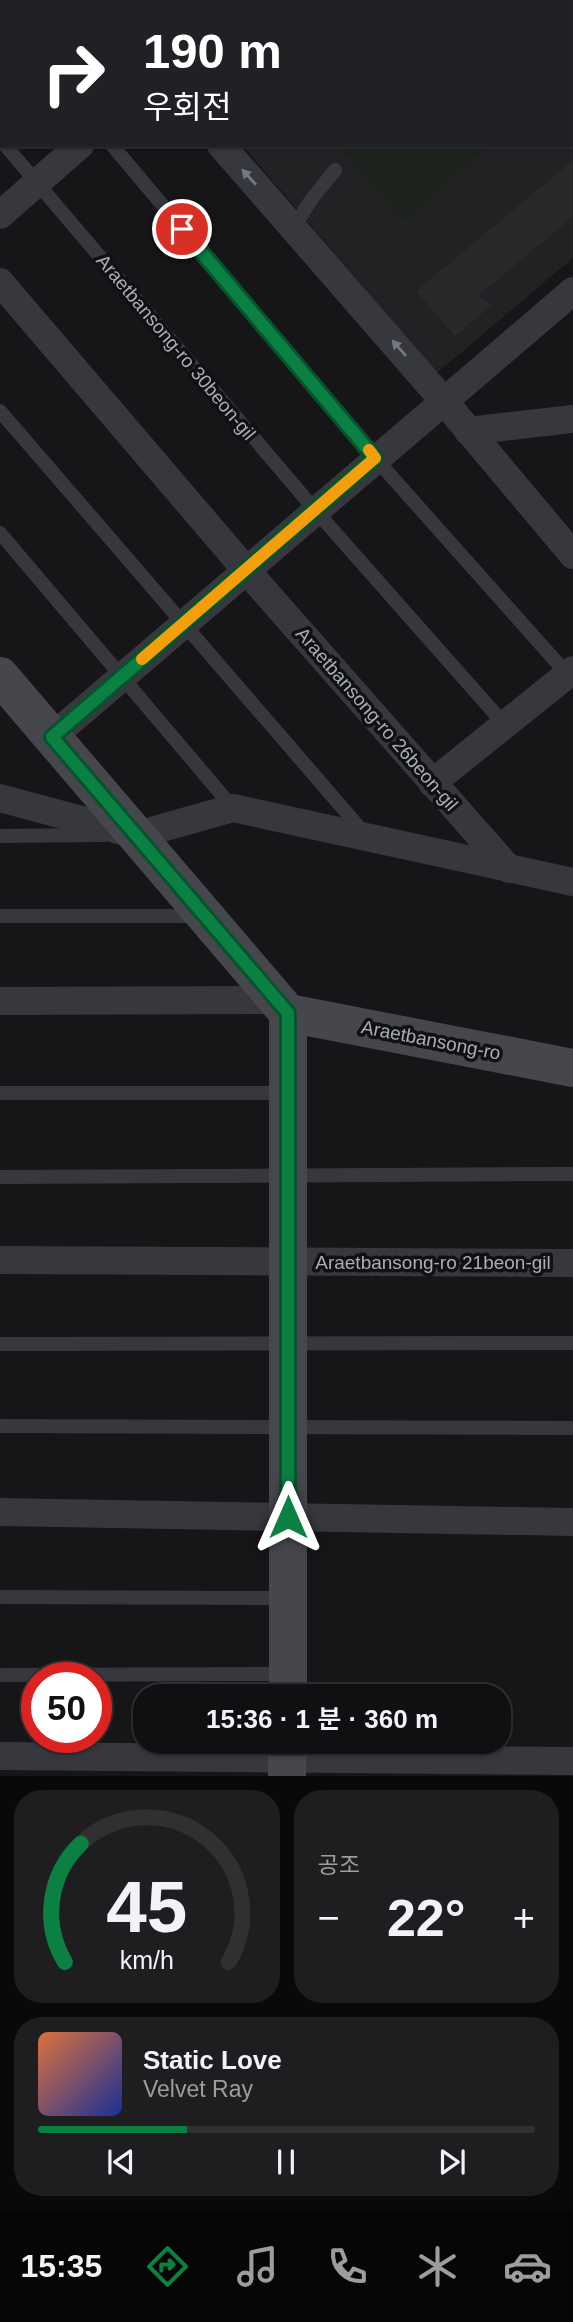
<!DOCTYPE html>
<html lang="ko">
<head>
<meta charset="utf-8">
<style>
  body { margin:0; font-family:Helvetica,"Noto Sans KR",sans-serif; background:#1e1e20; color:#f1f3f6; height:100vh; display:flex; flex-direction:column; font-size:26px; white-space:nowrap }
  * { box-sizing:border-box; margin:0 }
  p { font-size:23px; color:#9c9d9f }
  .icon { flex:none; width:38px; height:38px; fill:none; stroke:currentColor; stroke-width:2; stroke-linecap:round; stroke-linejoin:round }
  .map { position:relative; height:1776px; overflow:hidden }
  .sheet { display:flex; flex-direction:column; gap:14px; padding:14px; background:#09090a; flex:1 }
  .sheet>* { flex:none }
  .hud { position:absolute; left:0px; top:0px; width:574px; height:147px; box-shadow:0 2px 5px #0004,0 0 0 2px #303032; background:#202124; color:#fff; overflow:hidden }
  .speed { position:absolute; left:21px; top:1662px; display:flex; gap:14px; font-size:35px; font-weight:700; text-align:center }
  .speed>* { display:grid; place-content:center; width:91px; height:91px; border-radius:50%; background:#101012; box-shadow:0 2px 5px #0004,0 0 0 2px #303032; line-height:1 }
  .speed .limit { border:10px solid #d22; background:#fff; color:#111 }
  .pin { position:absolute; display:grid; place-items:center; width:60px; height:60px; color:#fff; margin:-30px; border:4px solid #fff; border-radius:50%; box-shadow:0 2px 7px #0007 }
  .me { position:absolute; width:77px; margin:-38px; rotate:0deg; stroke-linejoin:round; filter:drop-shadow(0 0 5px #0008) }
  .turn { display:flex; align-items:center; gap:24px; height:147px; padding:0 28px; font-size:32px }
  .turn .icon { width:91px; height:91px; stroke-width:2.5 }
  .turn b { display:block; font-size:49px; line-height:60px }
  .big { font-size:52px; font-weight:600; line-height:1.1 }
  .sheet .widget { flex:1; display:flex; flex-direction:column; justify-content:center; gap:10px; min-width:0; padding:0 24px; border-radius:28px; background:#1e1e20 }
  .sheet .dial { align-items:center; gap:0 }
  .dial svg { height:182px; overflow:visible; fill:none; stroke:#303032; stroke-width:7; stroke-linecap:round; text-anchor:middle }
  .dial text { fill:#f1f3f6; stroke:none }
  .song { display:flex; align-items:center; gap:21px }
  .cover { width:84px; height:84px; border-radius:10px; background:linear-gradient(135deg,hsl(20 70% 55%),hsl(230 70% 35%)) }
  .played { height:7px; border-radius:4px; background:linear-gradient(90deg,#0b8043 30%,#303032 30%) }
  .keys { display:flex; justify-content:space-around; direction:ltr }
  .heat { display:flex; justify-content:space-between; align-items:center; font-size:38px; direction:ltr }
  .sheet .tiles { flex:1; display:grid; gap:14px; grid-template-columns:1fr 1fr }
  .widget:last-child { grid-column:span 2 }
  .trip { position:absolute; left:133px; top:1684px; width:378px; height:70px; border-radius:28px; background:#101012; box-shadow:0 2px 5px #0004,0 0 0 2px #303032; font-weight:600; line-height:70px; text-align:center }
  .tab-bar { display:flex; height:112px; justify-content:space-around; align-items:center; background:#060607; color:#9c9d9f }
  .tab-bar .icon { width:49px; height:49px }
  .tab-bar .current { color:#0b8043 }
  .tab-bar b { font-size:32px; color:#f1f3f6 }
  .map>svg:first-child { display:block }
  .built { fill:#222225 }
  .green { fill:#1c231d }
  .building { fill:#29292c }
  .lines { fill:none; stroke-linecap:round; stroke-linejoin:round }
  .lane { stroke:#37383d; stroke-width:14 }
  .street { stroke:#37383d; stroke-width:28 }
  .secondary { stroke:#45474d; stroke-width:38 }
  .oneway { fill:#757881 }
  .route-casing { stroke:#07532c; stroke-width:18 }
  .route { stroke:#0b8043; stroke-width:12 }
  .slow { stroke:#f59e0b; stroke-width:12 }
  .labels { text-anchor:middle; dominant-baseline:central; stroke-width:7; stroke-linejoin:round; paint-order:stroke }
  .street-label { font-size:19px; fill:#a8adb8; stroke:#111113 }
</style>
</head>
<body>
<div class="map">
<svg width="573" height="1776" viewBox="0 0 573 1776">
  <rect width="100%" height="100%" fill="#161618"/>
  <!-- built -->
  <path class="built" d="M241 0H573V258L437 373 242 145H572V2H239Z"/>
  <!-- green -->
  <g class="green">
    <path d="M397 0H573V74L572 2H395Z"/>
    <path d="M340 145H490L403 221Z"/>
  </g>
  <!-- building -->
  <path class="building" d="M573 160V217L478 296 492 305 455 336 416 291Z"/>
  <g class="lines">
    <!-- lane -->
    <g class="lane">
      <path d="M0 14 2 16"/>
      <path d="M5 145 315 510 505 725"/>
      <path d="M112 145 375 458 568 675"/>
      <path d="M294 227 311 200 335 170"/>
      <path d="M0 411 365 834"/>
      <path d="M0 533 233 808"/>
      <path d="M0 836 104 835"/>
      <path d="M0 916H197"/>
      <path d="M0 1093H287"/>
      <path d="M0 1177 573 1174"/>
      <path d="M0 1344 573 1343"/>
      <path d="M0 1426 573 1428"/>
      <path d="M0 1597 286 1598"/>
      <path d="M0 1675 286 1674"/>
    </g>
    <!-- street -->
    <g class="street">
      <path d="M95 0 97 2"/>
      <path d="M221 145 443 400 573 555"/>
      <path d="M0 215 80 145"/>
      <path d="M0 282 246 570 509 869"/>
      <path d="M468 431 573 419"/>
      <path d="M52 737 573 291"/>
      <path d="M432 783 573 670"/>
      <path d="M0 798 137 835 233 808 573 882"/>
      <path d="M0 1001 278 1000"/>
      <path d="M0 1260 573 1263"/>
      <path d="M0 1512 573 1522"/>
      <path d="M0 1756 573 1761"/>
    </g>
    <!-- secondary -->
    <g class="secondary">
      <path d="M0 676 288 1013 573 1068"/>
      <path d="M288 1696V1013"/>
      <path d="M287 1776V1741"/>
    </g>
  </g>
  <!-- one-way arrows -->
  <defs><path id="oneway-solid" d="M-6-.8H1V-3.2L6.5 0L1 3.2V.8H-6Z" transform="scale(1.75)"/></defs>
  <g class="oneway">
    <use href="#oneway-solid" transform="translate(249 177) rotate(-132)"/>
    <use href="#oneway-solid" transform="translate(399 348) rotate(-131)"/>
  </g>
  <g class="lines">
    <defs>
      <path id="route" d="M182 229 375 458 52 737 288 1013V1517"/>
    </defs>
    <!-- route casing -->
    <use href="#route" class="route-casing"/>
    <!-- route -->
    <use href="#route" class="route"/>
    <!-- slow -->
    <path class="slow" d="M142 659 375 458 369 450"/>
  </g>
  <g class="labels">
    <!-- street labels -->
    <g class="street-label">
      <text transform="translate(176 347) rotate(50)">Araetbansong-ro 30beon-gil</text>
      <text transform="translate(377 719) rotate(49)">Araetbansong-ro 26beon-gil</text>
      <text transform="translate(431 1040) rotate(11)">Araetbansong-ro</text>
      <text x="433" y="1262">Araetbansong-ro 21beon-gil</text>
    </g>
  </g>
</svg>
<div class="speed"><div class="limit">50</div></div>
<div class="pin" style="left:182px;top:229px;background:#d93025"><svg class="icon" aria-label="arrive" viewBox="0 0 24 24"><path d="M6 21V4h12l-3 4 3 4H6"/></svg></div>
<svg class="me" style="left:288px;top:1517px" viewBox="-20 -20 40 40"><path d="M0-17L14 15 0 8-14 15z" fill="#0b8043" stroke="#fff" stroke-width="4"/></svg>
<div class="trip">15:36 · 1 분 · 360 m</div>
<div class="hud">
<div class="turn"><svg class="icon" aria-label="right" viewBox="0 0 24 24"><path d="M7 20v-9h11M14 6l5 5-5 5"/></svg><div><b>190 m</b>우회전</div></div>
</div>
</div>
<section class="sheet">
<div class="tiles">
<div class="widget dial"><svg viewBox="0 0 100 80">
<path d="M14 69A42 42 0 1 1 86 69"/>
<path d="M14 69A42 42 0 0 1 21 17" stroke="#0b8043"/>
<text x="50" y="56" font-size="32" font-weight="700">45</text>
<text x="50" y="72" font-size="11">km/h</text>
</svg></div>
<div class="widget"><p>공조</p>
<div class="heat"><a>−</a><b class="big">22°</b><a>+</a></div>
</div>
<div class="widget">
<div class="song"><i class="cover"></i><div><b>Static Love</b><p>Velvet Ray</p></div></div>
<div class="played"></div>
<div class="keys"><svg class="icon" aria-label="previous" viewBox="0 0 24 24"><path d="M18 5L8 12l10 7zM5 5v14"/></svg><svg class="icon" aria-label="pause" viewBox="0 0 24 24"><path d="M8 5v14M16 5v14"/></svg><svg class="icon" aria-label="next" viewBox="0 0 24 24"><path d="M6 5l10 7-10 7zM19 5v14"/></svg></div>
</div>
</div>
</section>
<nav class="tab-bar">
<b>15:35</b>
<svg class="icon current" aria-label="directions" viewBox="0 0 24 24"><path d="M12 3l9 9-9 9-9-9zM9 14v-3h6M13 9l2 2-2 2"/></svg>
<svg class="icon" aria-label="music" viewBox="0 0 24 24"><path d="M9 18V5l10-2v13"/><circle cx="6" cy="18" r="3"/><circle cx="16" cy="16" r="3"/></svg>
<svg class="icon" aria-label="phone" viewBox="0 0 24 24"><path d="M5 4h4l2 5-3 2q2 4 5 5l2-3 5 2v4C11 20 4 13 5 4z"/></svg>
<svg class="icon" aria-label="climate" viewBox="0 0 24 24"><path d="M12 3v18M4 7l16 10M4 17L20 7"/></svg>
<svg class="icon" aria-label="car" viewBox="0 0 24 24"><path d="M5 17H2v-5l4-1 3-4h7l3 4 3 1v5h-3M9 17h6M6 11h13"/><circle cx="7" cy="17" r="2"/><circle cx="17" cy="17" r="2"/></svg>
</nav>
</body>
</html>
